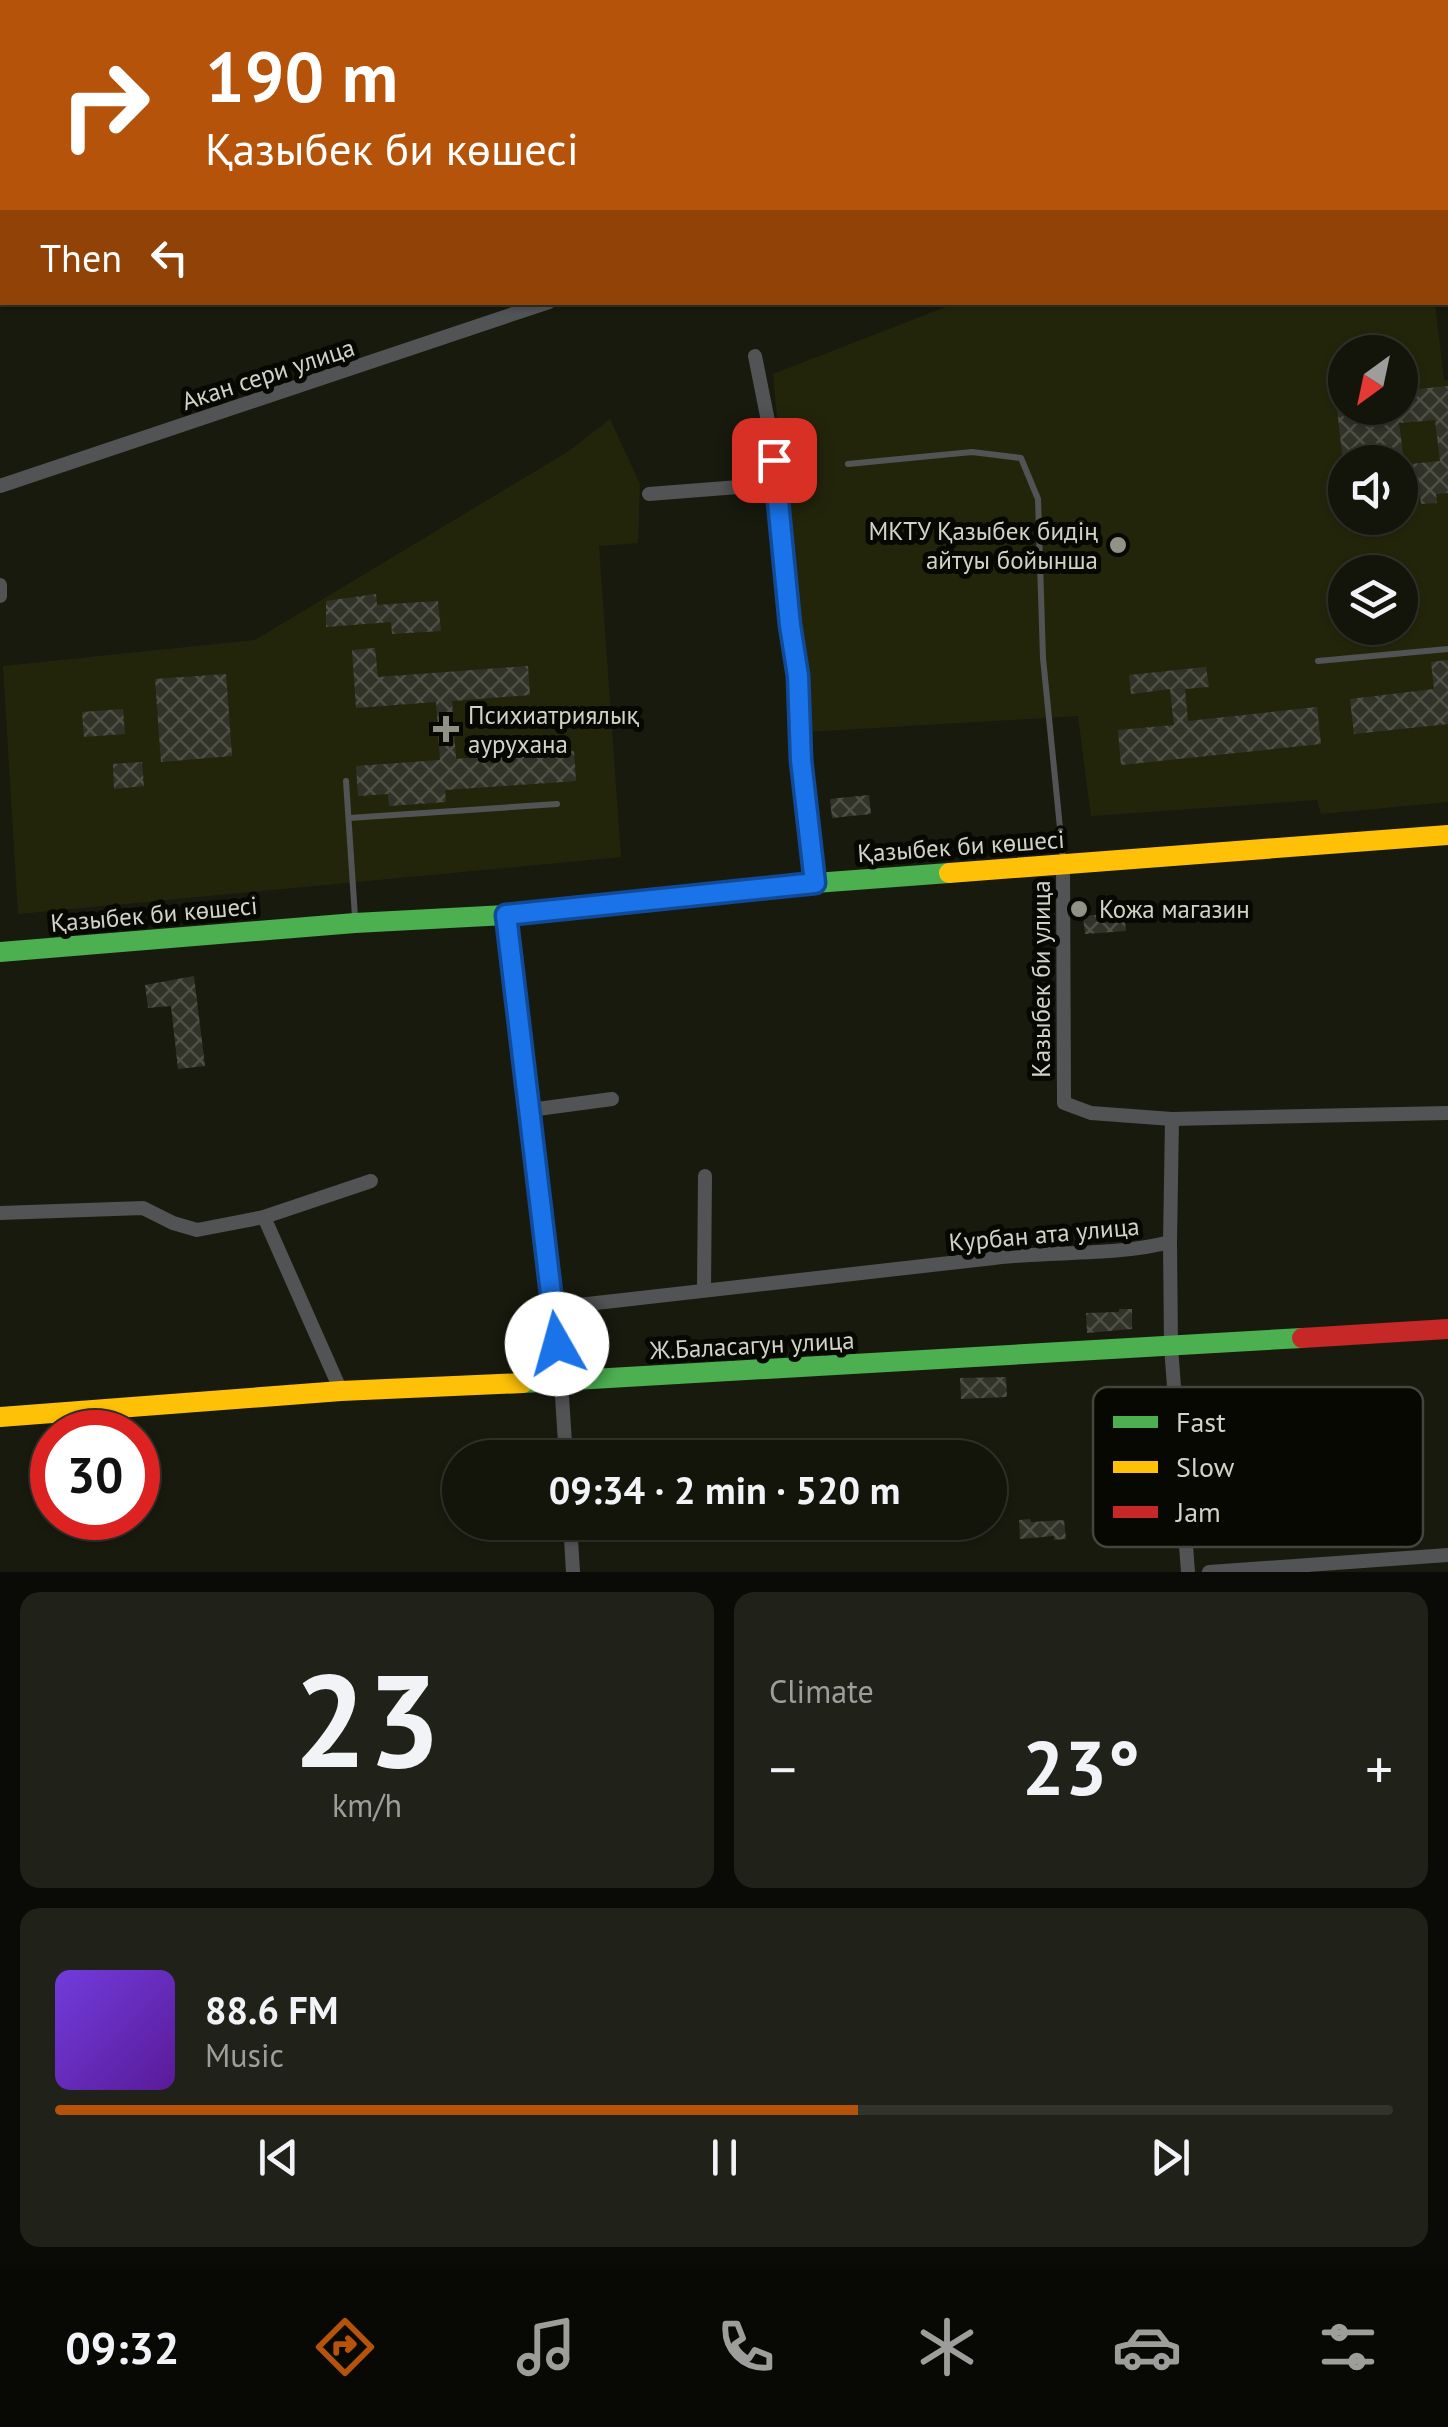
<!DOCTYPE html>
<html lang="en">
<head>
<meta charset="utf-8">
<style>
  body { margin:0; font-family:"PT Sans",sans-serif; background:#202118; color:#f1f3f6; height:100vh; display:flex; flex-direction:column; font-size:38px; white-space:nowrap }
  * { box-sizing:border-box; margin:0 }
  p { font-size:32px; color:#9d9e9c }
  .icon { flex:none; width:55px; height:55px; fill:none; stroke:currentColor; stroke-width:2; stroke-linecap:round; stroke-linejoin:round }
  .map { position:relative; height:1572px; overflow:hidden }
  .details { display:flex; flex-direction:column; gap:20px; padding:20px; background:#0a0b06; flex:1 }
  .details>* { flex:none }
  .top-card { position:absolute; left:0px; top:0px; width:1450px; height:305px; box-shadow:0 2px 8px #0004,0 0 0 2px #32332b; background:#b45309; color:#fff; overflow:hidden }
  .needle { width:65px; rotate:213deg }
  .buttons { position:absolute; left:1328px; top:335px; display:grid; gap:20px }
  .buttons a { display:grid; place-items:center; width:90px; height:90px; border-radius:50%; background:#13140a; box-shadow:0 2px 8px #0004,0 0 0 2px #32332b; font-size:50px }
  .speed { position:absolute; left:30px; top:1410px; display:flex; gap:20px; font-size:50px; font-weight:700; text-align:center }
  .speed>* { display:grid; place-content:center; width:130px; height:130px; border-radius:50%; background:#13140a; box-shadow:0 2px 8px #0004,0 0 0 2px #32332b; line-height:1 }
  .speed .limit { border:15px solid #d22; background:#fff; color:#111 }
  .pin { position:absolute; display:grid; place-items:center; width:85px; height:85px; color:#fff; margin:-42px; border-radius:20px; box-shadow:0 5px 15px #0006 }
  .me { position:absolute; width:110px; margin:-55px; rotate:353deg; stroke-linejoin:round; filter:drop-shadow(0 0 8px #0008) }
  .turn { display:flex; align-items:center; gap:35px; height:210px; padding:0 40px; font-size:45px }
  .turn .icon { width:130px; height:130px; stroke-width:2.5 }
  .turn b { display:block; font-size:70px; line-height:85px }
  .then { display:flex; align-items:center; height:95px; padding:0 40px; background:#0003; gap:20px; font-size:38px }
  .big { font-size:75px; font-weight:700; line-height:1.1 }
  .details .card { flex:1; display:flex; flex-direction:column; justify-content:center; gap:15px; min-width:0; padding:0 35px; border-radius:20px; background:#202118 }
  .details .dial { align-items:center; gap:0 }
  .dial b { font-size:130px; line-height:1 }
  .song { display:flex; align-items:center; gap:30px }
  .cover { width:120px; height:120px; border-radius:15px; background:linear-gradient(135deg,hsl(260 70% 55%),hsl(270 70% 35%)) }
  .played { height:10px; border-radius:5px; background:linear-gradient(90deg,#b45309 60%,#32332b 60%) }
  .keys { display:flex; justify-content:space-around; direction:ltr }
  .heat { display:flex; justify-content:space-between; align-items:center; font-size:55px; direction:ltr }
  .details .tiles { flex:1; display:grid; gap:20px; grid-template-columns:1fr 1fr }
  .card:last-child { grid-column:span 2 }
  .trip { position:absolute; left:442px; top:1440px; width:565px; height:100px; border-radius:50px; background:#13140a; box-shadow:0 2px 8px #0004,0 0 0 2px #32332b; font-weight:700; line-height:100px; text-align:center }
  .tabs { display:flex; height:160px; justify-content:space-around; align-items:center; background:#080804; color:#9d9e9c }
  .tabs .icon { width:70px; height:70px }
  .tabs .current { color:#b45309 }
  .tabs b { font-size:45px; color:#f1f3f6 }
  .map>svg:first-child { display:block }
  .built { fill:#23250b; fill-rule:evenodd }
  .building { fill:url(#building-cross-hatch) }
  .lines { fill:none; stroke-linecap:round; stroke-linejoin:round }
  .lane { stroke:#525354; stroke-width:6 }
  .street { stroke:#525354; stroke-width:14 }
  .fast { stroke:#4caf50; stroke-width:20 }
  .slow { stroke:#ffc107; stroke-width:20 }
  .jam { stroke:#c62828; stroke-width:20 }
  .route-casing { stroke:#114b97; stroke-width:25 }
  .route { stroke:#1a73e8; stroke-width:18 }
  .poi-dot { fill:#919286; stroke:#070802; stroke-width:4 }
  .labels { text-anchor:middle; dominant-baseline:central; stroke-width:10; stroke-linejoin:round; paint-order:stroke }
  .street-label { font-size:25px; fill:#d1d3c6; stroke:#070802 }
  .poi-label { font-size:25px; fill:#d1d3c6; stroke:#070802; text-anchor:start }
  .key { fill:#070802; stroke:#44453d; stroke-width:2.5 }
  .key-label { font-size:28px; fill:#d1d3c6 }
</style>
</head>
<body>
<div class="map">
<svg width="1448" height="1572" viewBox="0 0 1448 1572">
  <defs>
    <pattern id="building-cross-hatch" width="8" height="8" patternUnits="userSpaceOnUse" patternTransform="scale(2.5)"><rect width="8" height="8" fill="#313328"/><path d="M0 0l8 8M0 8l8-8" fill="none" stroke="#4e5046"/></pattern>
  </defs>
  <rect width="100%" height="100%" fill="#191a0e"/>
  <!-- built -->
  <g class="built">
    <path d="M956 303H1435L1444 380H1448V802L1321 814 1317 800 1091 816 1078 716 806 732 773 374ZM1345 352H1400V408H1345ZM1345 462H1400V518H1345ZM1345 572H1400V628H1345Z"/>
    <path d="M610 419 640 484 638 543 599 546 621 857 18 914 3 666 255 640 569 451Z"/>
  </g>
  <!-- building -->
  <g class="building">
    <path d="M1448 386V493L1436 494 1437 503 1421 504 1420 495 1400 497V465L1440 461 1435 420 1399 423 1404 462H1343L1337 408H1400V391Z"/>
    <path d="M376 594 377 605 438 601 441 631 392 634 391 622 326 627V601Z"/>
    <path d="M375 648 378 677 528 666 530 695 452 701 456 759 574 751 576 781 445 790 446 802 389 806 388 794 358 796 356 766 440 760 436 702 356 708 352 650Z"/>
    <path d="M1448 660V724L1354 734 1350 699 1434 689 1431 662Z"/>
    <path d="M1206 667 1209 687 1185 689 1188 721 1317 707 1321 744 1121 765 1118 730 1174 725 1170 689 1131 694 1129 675Z"/>
    <path d="M226 674 232 756 161 762 155 679Z"/>
    <path d="M123 709 125 734 84 737 82 712Z"/>
    <path d="M142 762 144 786 114 789 113 764Z"/>
    <path d="M869 795 871 814 832 818 830 799Z"/>
    <path d="M1124 913 1126 931 1085 934 1083 916Z"/>
    <path d="M194 976 205 1066 178 1069 171 1006 148 1008 145 985Z"/>
    <path d="M1119 1309H1132V1329L1087 1333 1086 1313 1119 1312Z"/>
    <path d="M1006 1377 1007 1397 961 1399 960 1378Z"/>
    <path d="M1030 1519 1031 1522 1064 1520 1066 1539 1054 1540V1536L1020 1539 1019 1520Z"/>
  </g>
  <g class="lines">
    <!-- lane -->
    <g class="lane">
      <path d="M675 0 676 2"/>
      <path d="M848 464 972 452 1021 458 1038 499 1043 658 1063 858"/>
      <path d="M1318 661 1448 649"/>
      <path d="M346 781 355 917"/>
      <path d="M349 818 557 804"/>
    </g>
    <!-- street -->
    <g class="street">
      <path d="M1409 0 1411 2"/>
      <path d="M721 2 728 0"/>
      <path d="M1251 2 1255 0"/>
      <path d="M1345 2 1349 0"/>
      <path d="M0 242 2 241"/>
      <path d="M755 356 771 436 790 625 798 676 803 722 801 760 815 883"/>
      <path d="M0 486 549 302"/>
      <path d="M649 494 776 484"/>
      <path d="M0 585V596"/>
      <path d="M1063 863 1064 1103 1091 1113 1172 1119 1448 1113"/>
      <path d="M506 915 561 1381 566 1458"/>
      <path d="M530 1110 612 1099"/>
      <path d="M0 1213 143 1208 173 1223 197 1230 264 1217 341 1391"/>
      <path d="M264 1217 371 1181"/>
      <path d="M1170 1242 1171 1347 1188 1572"/>
      <path d="M704 1289 705 1176"/>
      <path d="M552 1308C699 1290 847 1276 994 1258 1050 1251 1117 1256 1170 1242L1172 1119"/>
      <path d="M570 1522 573 1572"/>
      <path d="M1209 1572 1448 1555"/>
    </g>
    <!-- fast -->
    <g class="fast">
      <path d="M0 952 355 923 506 915 815 883 949 873"/>
      <path d="M523 1383 1302 1338"/>
    </g>
    <!-- slow -->
    <g class="slow">
      <path d="M949 873 1448 835"/>
      <path d="M0 1417 341 1391 523 1383"/>
    </g>
    <!-- jam -->
    <path class="jam" d="M1302 1338 1448 1329"/>
  </g>
  <g class="lines">
    <defs>
      <path id="route" d="M557 1344 506 915 815 883 801 760 798 676 790 625 774 460"/>
    </defs>
    <!-- route casing -->
    <use href="#route" class="route-casing"/>
    <!-- route -->
    <use href="#route" class="route"/>
  </g>
  <!-- markers -->
  <g class="poi-dot">
    <circle cx="1118" cy="545" r="10"/>
    <path d="M441 714h10v10h10v10h-10v10h-10v-10h-10v-10h10z"/>
    <circle cx="1079" cy="909" r="10"/>
  </g>
  <g class="labels">
    <!-- street labels -->
    <g class="street-label">
      <text transform="translate(268 374) rotate(-18)">Акан сери улица</text>
      <text transform="translate(961 846) rotate(-4)">Қазыбек би көшесі</text>
      <text transform="translate(154 914) rotate(-5)">Қазыбек би көшесі</text>
      <text transform="translate(1041 979) rotate(-90)">Казыбек би улица</text>
      <text transform="translate(1044 1234) rotate(-5)">Курбан ата улица</text>
      <text transform="translate(752 1345) rotate(-3)">Ж.Баласагун улица</text>
    </g>
    <!-- poi labels -->
    <g class="poi-label">
      <text x="1098" y="531" text-anchor="end">МКТУ Қазыбек бидің<tspan x="1098" dy="29">айтуы бойынша</tspan></text>
      <text x="468" y="715">Психиатриялық<tspan x="468" dy="29">аурухана</tspan></text>
      <text x="1099" y="909">Кожа магазин</text>
    </g>
  </g>
  <!-- legend -->
  <rect x="1093" y="1387" width="330" height="160" rx="15" class="key"/>
  <rect x="1113" y="1416" width="45" height="12" fill="#4caf50"/>
  <rect x="1113" y="1461" width="45" height="12" fill="#ffc107"/>
  <rect x="1113" y="1506" width="45" height="12" fill="#c62828"/>
  <g class="key-label">
    <text x="1176" y="1432">Fast</text>
    <text x="1176" y="1477">Slow</text>
    <text x="1176" y="1522">Jam</text>
  </g>
</svg>
<div class="buttons">
<a><svg class="needle" viewBox="-14 -14 28 28"><path d="M0-13l5 13h-10z" fill="#e53935"/><path d="M0 13l5-13h-10z" fill="#9d9e9c"/></svg></a>
<a><svg class="icon" aria-label="sound" viewBox="0 0 24 24"><path d="M4 9h4l5-4v14l-5-4H4zM17 9q2 3 0 6"/></svg></a>
<a><svg class="icon" aria-label="layers" viewBox="0 0 24 24"><path d="M12 4l9 5-9 5-9-5zM3 14l9 5 9-5"/></svg></a>
</div>
<div class="speed"><div class="limit">30</div></div>
<div class="pin" style="left:774px;top:460px;background:#d93025"><svg class="icon" aria-label="arrive" viewBox="0 0 24 24"><path d="M6 21V4h12l-3 4 3 4H6"/></svg></div>
<svg class="me" style="left:557px;top:1344px" viewBox="-20 -20 40 40"><circle r="19" fill="#fff"/><path d="M0-13L10 11 0 6-10 11z" fill="#1a73e8"/></svg>
<div class="trip">09:34 · 2 min · 520 m</div>
<div class="top-card">
<div class="turn"><svg class="icon" aria-label="right" viewBox="0 0 24 24"><path d="M7 20v-9h11M14 6l5 5-5 5"/></svg><div><b>190 m</b>Қазыбек би көшесі</div></div>
<div class="then">Then<svg class="icon" aria-label="left" viewBox="0 0 24 24"><path d="M17 20v-9H6M10 6l-5 5 5 5"/></svg></div>
</div>
</div>
<section class="details">
<div class="tiles">
<div class="card dial"><b>23</b><p>km/h</p></div>
<div class="card"><p>Climate</p>
<div class="heat"><a>−</a><b class="big">23°</b><a>+</a></div>
</div>
<div class="card">
<div class="song"><i class="cover"></i><div><b>88.6 FM</b><p>Music</p></div></div>
<div class="played"></div>
<div class="keys"><svg class="icon" aria-label="previous" viewBox="0 0 24 24"><path d="M18 5L8 12l10 7zM5 5v14"/></svg><svg class="icon" aria-label="pause" viewBox="0 0 24 24"><path d="M8 5v14M16 5v14"/></svg><svg class="icon" aria-label="next" viewBox="0 0 24 24"><path d="M6 5l10 7-10 7zM19 5v14"/></svg></div>
</div>
</div>
</section>
<nav class="tabs">
<b>09:32</b>
<svg class="icon current" aria-label="directions" viewBox="0 0 24 24"><path d="M12 3l9 9-9 9-9-9zM9 14v-3h6M13 9l2 2-2 2"/></svg>
<svg class="icon" aria-label="music" viewBox="0 0 24 24"><path d="M9 18V5l10-2v13"/><circle cx="6" cy="18" r="3"/><circle cx="16" cy="16" r="3"/></svg>
<svg class="icon" aria-label="phone" viewBox="0 0 24 24"><path d="M5 4h4l2 5-3 2q2 4 5 5l2-3 5 2v4C11 20 4 13 5 4z"/></svg>
<svg class="icon" aria-label="climate" viewBox="0 0 24 24"><path d="M12 3v18M4 7l16 10M4 17L20 7"/></svg>
<svg class="icon" aria-label="car" viewBox="0 0 24 24"><path d="M5 17H2v-5l4-1 3-4h7l3 4 3 1v5h-3M9 17h6M6 11h13"/><circle cx="7" cy="17" r="2"/><circle cx="17" cy="17" r="2"/></svg>
<svg class="icon" aria-label="filters" viewBox="0 0 24 24"><path d="M4 7h16M4 17h16"/><circle cx="9" cy="7" r="2"/><circle cx="15" cy="17" r="2"/></svg>
</nav>
</body>
</html>
